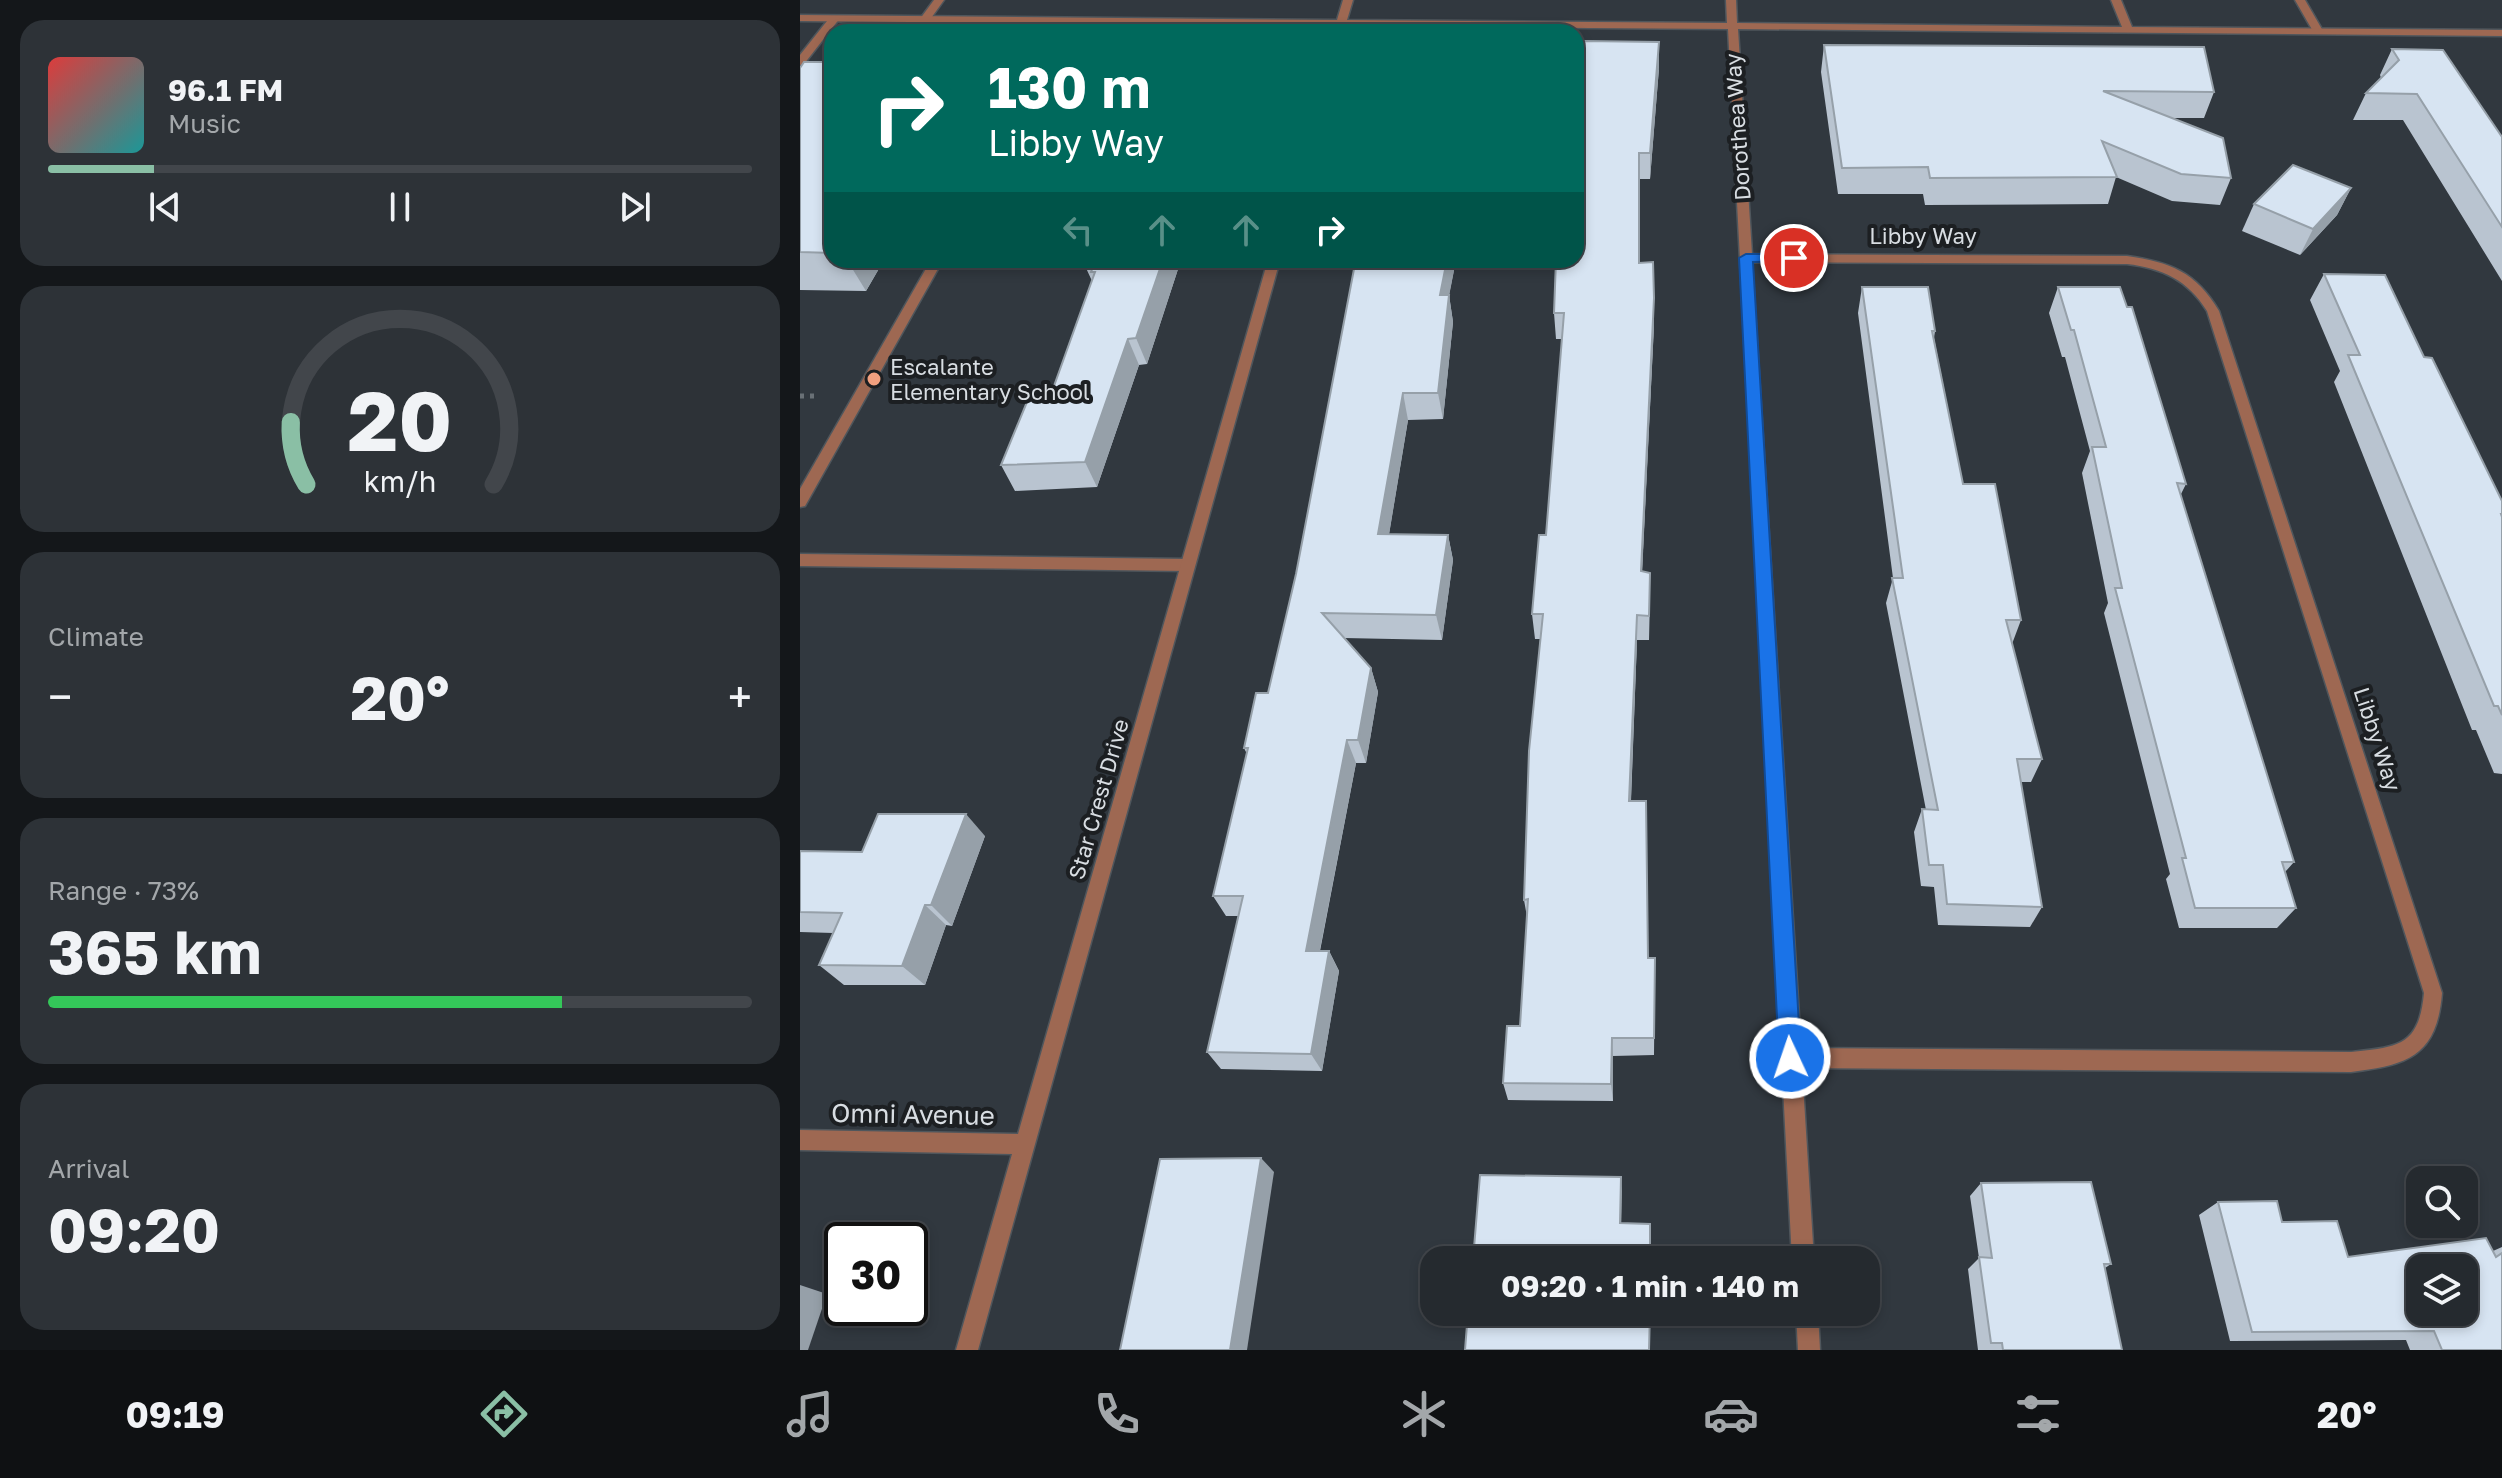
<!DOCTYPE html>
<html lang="en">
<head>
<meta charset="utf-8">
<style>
  body { margin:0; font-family:"Golos Text",sans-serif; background:#2d3237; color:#f1f3f6; height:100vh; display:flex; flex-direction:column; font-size:30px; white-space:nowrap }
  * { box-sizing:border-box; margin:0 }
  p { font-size:26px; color:#a3a7aa }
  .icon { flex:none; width:44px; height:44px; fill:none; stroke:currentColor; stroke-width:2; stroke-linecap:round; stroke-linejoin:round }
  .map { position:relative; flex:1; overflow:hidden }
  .sheet { display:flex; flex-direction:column; gap:20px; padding:20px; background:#14171a; width:800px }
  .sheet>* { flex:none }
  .banner { position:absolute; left:24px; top:24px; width:760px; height:244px; border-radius:24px; box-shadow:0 4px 12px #0003,0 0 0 2px #42464b; background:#00695c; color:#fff; overflow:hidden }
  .buttons { position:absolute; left:1606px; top:1166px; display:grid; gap:16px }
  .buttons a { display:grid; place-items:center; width:72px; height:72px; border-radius:16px; background:#252a2f; box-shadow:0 4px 12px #0003,0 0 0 2px #42464b; font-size:40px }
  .speed { position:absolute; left:24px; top:1222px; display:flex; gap:16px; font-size:40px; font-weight:700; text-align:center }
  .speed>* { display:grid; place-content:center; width:104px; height:104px; border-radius:50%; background:#252a2f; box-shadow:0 4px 12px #0003,0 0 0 2px #42464b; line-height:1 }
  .speed .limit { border:4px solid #111; border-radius:12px; background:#fff; color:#111 }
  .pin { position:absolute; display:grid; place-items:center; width:68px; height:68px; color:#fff; margin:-34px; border:4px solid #fff; border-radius:50%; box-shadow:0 2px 8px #0007 }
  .me { position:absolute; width:88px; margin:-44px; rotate:357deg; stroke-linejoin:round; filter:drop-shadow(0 0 6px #0008) }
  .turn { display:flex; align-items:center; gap:28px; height:168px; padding:0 32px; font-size:36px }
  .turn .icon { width:104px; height:104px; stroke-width:2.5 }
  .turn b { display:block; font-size:56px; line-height:68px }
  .lanes { display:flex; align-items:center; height:76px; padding:0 32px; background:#0003; justify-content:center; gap:40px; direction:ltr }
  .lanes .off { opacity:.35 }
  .big { font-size:60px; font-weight:700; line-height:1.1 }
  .sheet .tile { flex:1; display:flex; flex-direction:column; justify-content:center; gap:12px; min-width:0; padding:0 28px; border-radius:24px; background:#2d3237 }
  .sheet .dial { align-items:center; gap:0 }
  .dial svg { height:208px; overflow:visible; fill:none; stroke:#42464b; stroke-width:7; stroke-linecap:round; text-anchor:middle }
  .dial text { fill:#f1f3f6; stroke:none }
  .song { display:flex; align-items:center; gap:24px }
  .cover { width:96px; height:96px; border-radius:12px; background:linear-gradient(135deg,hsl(0 70% 55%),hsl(180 70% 35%)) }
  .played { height:8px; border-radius:4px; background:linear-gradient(90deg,#8abfa5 15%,#42464b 15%) }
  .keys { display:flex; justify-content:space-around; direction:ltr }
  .heat { display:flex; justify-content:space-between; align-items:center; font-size:44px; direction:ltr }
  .charge { height:12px; border-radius:6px; background:linear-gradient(90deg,#34c759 73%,#42464b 0) }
  .trip { position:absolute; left:620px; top:1246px; width:460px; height:80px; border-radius:24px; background:#252a2f; box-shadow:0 4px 12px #0003,0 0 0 2px #42464b; font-weight:700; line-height:80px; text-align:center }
  .menu { display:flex; height:128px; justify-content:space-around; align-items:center; background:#0f1113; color:#a3a7aa }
  .menu .icon { width:56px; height:56px }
  .menu .selected { color:#8abfa5 }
  .menu b { font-size:36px; color:#f1f3f6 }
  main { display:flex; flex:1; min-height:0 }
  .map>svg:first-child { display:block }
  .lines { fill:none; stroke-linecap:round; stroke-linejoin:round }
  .lane-casing { stroke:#4f565c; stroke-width:3 }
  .street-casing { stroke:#4f565c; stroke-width:3 }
  .path { stroke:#697076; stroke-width:5; stroke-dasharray:4 6; stroke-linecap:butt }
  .lane { fill:#9e6852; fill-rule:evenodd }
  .street { fill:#9e6852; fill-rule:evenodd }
  .wall { fill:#b9c4d0 }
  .shaded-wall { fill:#96a0a9 }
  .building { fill:#d7e4f2; stroke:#96a0a9; stroke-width:2; fill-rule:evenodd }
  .route { fill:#1a73e8; stroke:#114b97; stroke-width:2 }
  .poi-dot { fill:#f2a07f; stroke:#1c1f22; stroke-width:3 }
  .labels { text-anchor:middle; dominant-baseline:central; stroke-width:8; stroke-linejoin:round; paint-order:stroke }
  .street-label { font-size:22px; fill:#d8dde2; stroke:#1c1f22 }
  .poi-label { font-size:22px; fill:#d8dde2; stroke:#1c1f22; text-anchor:start }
  .near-street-label { font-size:26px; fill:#d8dde2; stroke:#1c1f22 }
</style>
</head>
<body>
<main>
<section class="sheet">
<div class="tile">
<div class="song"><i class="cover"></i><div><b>96.1 FM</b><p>Music</p></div></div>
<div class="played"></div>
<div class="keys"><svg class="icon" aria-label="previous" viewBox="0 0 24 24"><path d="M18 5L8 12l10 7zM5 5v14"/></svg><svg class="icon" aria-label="pause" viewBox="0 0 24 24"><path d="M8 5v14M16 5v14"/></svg><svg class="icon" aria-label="next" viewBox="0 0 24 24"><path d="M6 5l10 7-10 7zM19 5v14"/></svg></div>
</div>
<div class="tile dial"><svg viewBox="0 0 100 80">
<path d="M14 69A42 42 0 1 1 86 69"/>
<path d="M14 69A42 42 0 0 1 8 45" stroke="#8abfa5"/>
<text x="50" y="56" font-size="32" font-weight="700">20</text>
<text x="50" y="72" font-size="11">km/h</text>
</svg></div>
<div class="tile"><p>Climate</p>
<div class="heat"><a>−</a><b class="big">20°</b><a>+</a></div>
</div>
<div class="tile"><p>Range · 73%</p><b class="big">365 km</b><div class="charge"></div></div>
<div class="tile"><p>Arrival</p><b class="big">09:20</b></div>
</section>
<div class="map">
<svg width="1702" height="1350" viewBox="0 0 1702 1350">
  <rect width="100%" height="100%" fill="#31383f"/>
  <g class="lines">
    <defs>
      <g id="lane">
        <path d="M134 0H144L129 21H121L120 19Z"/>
        <path d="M1495 0H1505L1523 31 1522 33H1514Z"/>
        <path d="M31 16 40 18 4 64 0 65V55Z"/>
        <path d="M272 18 277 21 271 32H261L268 19Z"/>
        <path d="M131 260H143L5 506 0 507V489Z"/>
        <path d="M0 554 387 559 394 565 387 571 0 566Z"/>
      </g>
      <g id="street">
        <path d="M543 0H553L547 20 927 23 926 0H936L937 23 1322 27 1311 0H1321L1332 27 1702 30V36L938 29 952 254 1327 256C1370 262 1396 272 1419 311L1642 993C1637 1056 1608 1065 1551 1072L1002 1068 1014 1260H992L928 29 545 26 543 31 539 32 534 29 535 26 0 21V15L537 20ZM952 262 1327 264C1362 268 1388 280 1407 311L1624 993C1619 1046 1599 1047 1551 1052L1001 1048Z"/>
        <path d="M468 260H480L178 1350H156L212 1154 0 1150V1130L218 1134Z"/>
        <path d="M996 1312H1018L1020 1350H998Z"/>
      </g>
    </defs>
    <!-- lane casing -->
    <use href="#lane" class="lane-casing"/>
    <!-- street casing -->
    <use href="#street" class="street-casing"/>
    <!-- path -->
    <path class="path" d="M0 396H19"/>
    <!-- lane -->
    <use href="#lane" class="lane"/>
    <!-- street -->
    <use href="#street" class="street"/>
  </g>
  <!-- wall -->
  <g class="wall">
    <path d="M1024 45 1414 92 1404 118H1372L1431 178 1420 205 1372 201 1316 177 1308 204 1125 205 1123 194H1038L1021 72Z"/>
    <path d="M1592 49 1702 137V281L1603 120H1553L1566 93 1581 78 1580 75Z"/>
    <path d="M32 62V260H84L66 291 0 290V68Z"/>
    <path d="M859 68 850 179H840L839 263 854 325 842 571 850 598 849 640H837L831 801 848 958H855L854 1055 813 1056V1101L708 1100 703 1083 720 1026 727 917 724 900 740 639H735L732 614 746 535 762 339H756L754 313Z"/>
    <path d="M1551 188 1537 215 1500 255 1442 231 1454 204Z"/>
    <path d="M289 260H381L347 364 339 365 297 487 215 491 201 465 250 397 292 281 286 268Z"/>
    <path d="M563 260H656L649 295 653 322 643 419 608 420 589 534 648 535 653 560 642 640 544 638 571 668 578 692 566 763H556L520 951H529L539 971 522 1071 421 1069 407 1052 438 916H426L413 896 447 754 444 748 468 693 496 574Z"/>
    <path d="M1524 274 1624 357 1702 501V774L1694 773 1676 730H1672L1534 382 1540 371 1510 300Z"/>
    <path d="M1062 287 1135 331 1134 338 1163 484 1221 620 1212 644 1242 759 1231 782H1220L1242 907 1230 927 1138 925 1134 887 1121 886 1114 832 1122 809 1126 810 1086 603 1093 578 1058 313Z"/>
    <path d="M1258 287 1386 484 1380 496 1494 862 1485 872 1496 908 1477 928H1379L1366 879 1370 874 1304 613 1308 603 1282 473 1290 451 1265 357H1262L1249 313Z"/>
    <path d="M185 836 152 926 146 925 125 985H44L19 965 33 933 0 932V851L62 852Z"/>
    <path d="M1181 1183 1311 1264 1305 1268 1322 1350H1178L1168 1269 1179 1258 1170 1196Z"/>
    <path d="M1418 1202 1482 1222 1548 1257 1693 1251 1702 1247V1350H1610L1606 1340 1430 1341 1399 1215Z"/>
  </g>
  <!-- shaded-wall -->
  <g class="shaded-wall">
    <path d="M859 42V68L850 179V153Z"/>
    <path d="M1551 188 1537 215 1500 255 1513 229Z"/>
    <path d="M47 260H84L66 291Z"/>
    <path d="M363 260H381L347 364 336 338Z"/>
    <path d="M647 260H656L644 322 640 295Z"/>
    <path d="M649 295 653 322 643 419 638 393Z"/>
    <path d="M854 298V325L841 596V571Z"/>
    <path d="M328 339 339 365 297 487 285 462Z"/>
    <path d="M603 393 608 420 585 559 578 534Z"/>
    <path d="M648 535 653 560 642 640 636 615Z"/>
    <path d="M837 615V640L830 823 829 801Z"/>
    <path d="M571 668 578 692 566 763 558 740Z"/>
    <path d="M547 740 556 763 516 970 506 951Z"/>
    <path d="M166 814 185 836 152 926 131 905Z"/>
    <path d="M125 905 146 925 125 985 102 966Z"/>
    <path d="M529 951 539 971 522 1071 511 1054Z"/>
    <path d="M812 1038 813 1056V1101L811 1084Z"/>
    <path d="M461 1158 474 1172 447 1350H430Z"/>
    <path d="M821 1177 822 1191 821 1236 820 1223Z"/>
    <path d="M0 1285 27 1294 8 1350H0Z"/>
  </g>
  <!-- building -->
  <g class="building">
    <path d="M784 41 859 42 850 153H839V263L853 262 854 298 841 571 850 573 849 616 837 615 829 801H846L848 958H855L854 1038H812L811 1084 703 1083 707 1026H720L728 899 724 900 729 751 743 614H732L739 535H746L764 313H754L756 260H776V162Z"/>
    <path d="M1024 45 1404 47 1414 92 1303 91 1423 138 1431 178 1381 174 1302 141 1317 177 1130 178 1128 167 1042 168Z"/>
    <path d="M1592 49 1643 50 1702 137V227L1617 94 1566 93 1599 60Z"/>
    <path d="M4 62H32V253L0 252V68Z"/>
    <path d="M1493 165 1551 188 1513 229 1454 204Z"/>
    <path d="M289 260H363L336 338 328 339 285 462 201 465 229 397H250L295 272H291L293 267 286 268Z"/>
    <path d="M563 260H647L640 295H649L638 393H603L578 534 648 535 636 615 522 613 571 668 558 740H547L506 951H529L511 1054 407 1052 443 896H413L448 748H444L456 693H468L496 574 554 269H561Z"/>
    <path d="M1524 274 1585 275 1624 357 1632 358 1702 501V514H1701L1702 517V715L1698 706H1694L1548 355H1560Z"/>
    <path d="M1062 287H1128L1135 331H1132L1163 484H1195L1221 620H1206L1242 759H1217L1242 907 1147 904 1143 865H1129L1122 809 1138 810 1092 578H1103Z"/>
    <path d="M1258 287H1320L1327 307H1332L1386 484 1377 483 1494 862H1482L1496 908H1395L1382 858H1386L1315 588H1322L1292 447H1306L1274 330H1271Z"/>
    <path d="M78 814H166L131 905H125L102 966 19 965 42 913 0 912V851L62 852Z"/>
    <path d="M461 1158 430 1350H320L360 1159Z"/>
    <path d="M680 1175 821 1177 820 1223 850 1224V1260H673Z"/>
    <path d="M1291 1182 1311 1264H1304L1322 1350H1203L1202 1343H1191L1179 1257 1192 1258 1181 1183Z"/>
    <path d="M1477 1201 1482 1222 1537 1221 1548 1257 1686 1238 1696 1257 1702 1253V1350H1642L1634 1331 1452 1332 1418 1202ZM1620 1268H1664V1312H1620Z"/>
    <path d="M668 1312H850L849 1350H665Z"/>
  </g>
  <!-- route -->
  <path class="route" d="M994 254 1001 258 999 261 953 262 1001 1058 998 1065 990 1069 982 1065 979 1058 939 258 946 254Z"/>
  <!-- markers -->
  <circle class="poi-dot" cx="74" cy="379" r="8"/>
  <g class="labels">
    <!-- street labels -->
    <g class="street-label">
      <text transform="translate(937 127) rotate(-94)">Dorothea Way</text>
      <text x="1123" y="235">Libby Way</text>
      <text transform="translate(1578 739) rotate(72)">Libby Way</text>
      <text transform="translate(298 799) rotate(-74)">Star Crest Drive</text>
    </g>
    <!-- poi labels -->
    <g class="poi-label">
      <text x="90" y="366">Escalante<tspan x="90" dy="25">Elementary School</tspan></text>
    </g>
    <!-- near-street labels -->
    <g class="near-street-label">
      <text transform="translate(113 1114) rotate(1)">Omni Avenue</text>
    </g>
  </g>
</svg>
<div class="buttons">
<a><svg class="icon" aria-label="search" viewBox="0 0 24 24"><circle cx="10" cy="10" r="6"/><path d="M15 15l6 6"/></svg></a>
<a><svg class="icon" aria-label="layers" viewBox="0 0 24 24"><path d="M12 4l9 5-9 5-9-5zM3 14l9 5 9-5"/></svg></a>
</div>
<div class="speed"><div class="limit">30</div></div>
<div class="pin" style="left:994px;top:258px;background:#d93025"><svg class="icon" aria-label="arrive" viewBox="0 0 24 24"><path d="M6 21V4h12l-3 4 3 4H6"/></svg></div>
<svg class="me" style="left:990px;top:1058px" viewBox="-20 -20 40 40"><circle r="17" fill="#1a73e8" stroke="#fff" stroke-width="3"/><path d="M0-11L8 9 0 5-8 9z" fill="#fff"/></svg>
<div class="trip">09:20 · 1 min · 140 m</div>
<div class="banner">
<div class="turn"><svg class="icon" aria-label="right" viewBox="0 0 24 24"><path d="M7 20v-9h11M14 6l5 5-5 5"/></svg><div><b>130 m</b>Libby Way</div></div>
<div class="lanes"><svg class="icon off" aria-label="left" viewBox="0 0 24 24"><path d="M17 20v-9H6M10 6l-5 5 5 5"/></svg><svg class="icon off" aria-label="ahead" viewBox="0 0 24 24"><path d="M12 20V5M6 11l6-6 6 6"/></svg><svg class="icon off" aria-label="ahead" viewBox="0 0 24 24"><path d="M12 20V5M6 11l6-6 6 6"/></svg><svg class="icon" aria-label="right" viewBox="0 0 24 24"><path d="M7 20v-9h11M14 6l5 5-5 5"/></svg></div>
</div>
</div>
</main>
<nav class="menu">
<b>09:19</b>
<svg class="icon selected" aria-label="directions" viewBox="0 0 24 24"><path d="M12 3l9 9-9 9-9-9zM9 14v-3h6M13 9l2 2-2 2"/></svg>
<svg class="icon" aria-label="music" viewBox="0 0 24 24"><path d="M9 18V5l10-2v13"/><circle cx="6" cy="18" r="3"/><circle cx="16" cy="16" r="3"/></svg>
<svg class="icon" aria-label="phone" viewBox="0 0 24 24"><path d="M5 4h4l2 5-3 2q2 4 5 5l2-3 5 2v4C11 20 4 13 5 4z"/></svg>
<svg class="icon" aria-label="climate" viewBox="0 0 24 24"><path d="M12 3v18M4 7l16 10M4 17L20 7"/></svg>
<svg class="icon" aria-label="car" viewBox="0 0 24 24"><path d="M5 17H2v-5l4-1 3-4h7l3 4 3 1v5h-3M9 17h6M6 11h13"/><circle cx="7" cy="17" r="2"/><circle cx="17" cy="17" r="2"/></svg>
<svg class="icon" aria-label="filters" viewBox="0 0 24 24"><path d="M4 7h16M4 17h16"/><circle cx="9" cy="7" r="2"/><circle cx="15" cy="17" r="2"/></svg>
<b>20°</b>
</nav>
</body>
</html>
